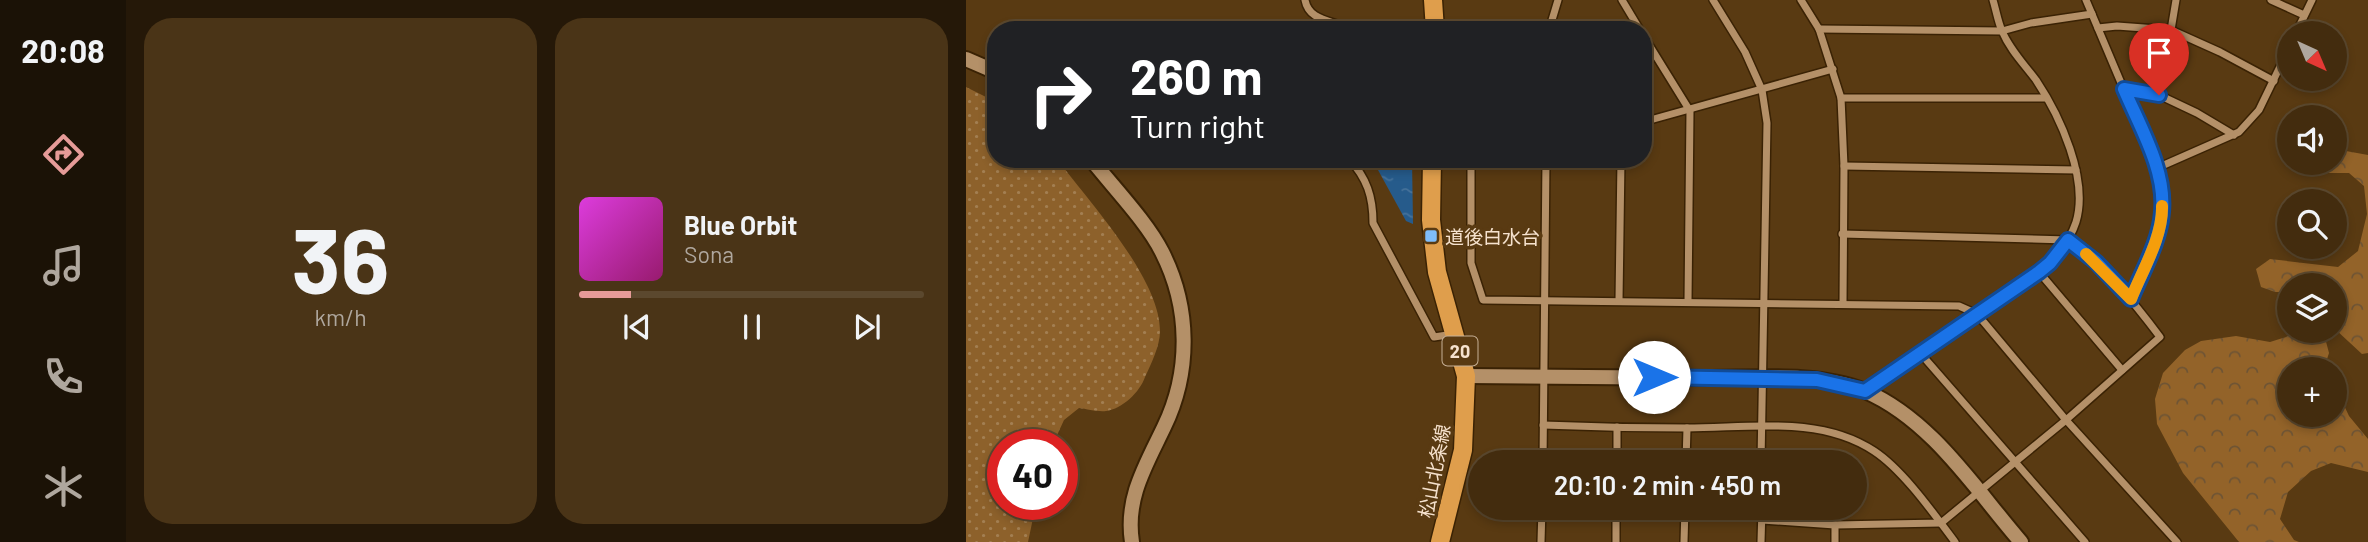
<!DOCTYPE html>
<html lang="en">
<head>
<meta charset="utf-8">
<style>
  body { margin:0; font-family:Barlow,"Noto Sans JP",sans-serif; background:#4a3417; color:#f1f3f6; height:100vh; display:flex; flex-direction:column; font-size:26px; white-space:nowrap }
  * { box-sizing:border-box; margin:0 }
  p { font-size:23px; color:#afa79e }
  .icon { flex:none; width:38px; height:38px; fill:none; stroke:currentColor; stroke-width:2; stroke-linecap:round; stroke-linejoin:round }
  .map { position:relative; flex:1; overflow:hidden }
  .side { display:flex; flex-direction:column; gap:18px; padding:18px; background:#251808; width:840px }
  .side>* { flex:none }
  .top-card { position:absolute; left:21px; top:21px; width:665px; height:147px; border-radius:28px; box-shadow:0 4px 10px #0003,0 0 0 2px #5b482e; background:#202124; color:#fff; overflow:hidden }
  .needle { width:46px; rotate:136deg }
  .tools { position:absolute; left:1311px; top:21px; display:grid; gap:14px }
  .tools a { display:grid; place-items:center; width:70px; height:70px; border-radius:50%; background:#432c0e; box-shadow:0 4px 10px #0003,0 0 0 2px #5b482e; font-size:35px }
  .speed { position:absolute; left:21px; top:429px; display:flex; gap:14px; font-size:35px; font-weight:700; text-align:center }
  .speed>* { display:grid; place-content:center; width:91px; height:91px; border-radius:50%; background:#432c0e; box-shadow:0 4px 10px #0003,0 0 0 2px #5b482e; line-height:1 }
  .speed .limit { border:10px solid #d22; background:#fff; color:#111 }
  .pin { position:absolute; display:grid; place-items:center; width:60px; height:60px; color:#fff; margin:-72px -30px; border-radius:50% 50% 50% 0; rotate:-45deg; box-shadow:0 0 7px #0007 }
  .pin .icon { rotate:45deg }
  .me { position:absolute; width:77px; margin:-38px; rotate:90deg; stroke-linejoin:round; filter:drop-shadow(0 0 5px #0008) }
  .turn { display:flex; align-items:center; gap:24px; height:147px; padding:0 28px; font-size:32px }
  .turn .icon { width:91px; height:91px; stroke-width:2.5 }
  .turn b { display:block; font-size:49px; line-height:60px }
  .side .tile { flex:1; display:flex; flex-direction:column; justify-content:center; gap:10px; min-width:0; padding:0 24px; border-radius:28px; background:#4a3417 }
  .side .dial { align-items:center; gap:0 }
  .dial b { font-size:91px; line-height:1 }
  .song { display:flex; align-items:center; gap:21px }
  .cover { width:84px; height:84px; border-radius:10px; background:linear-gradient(135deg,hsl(300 70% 55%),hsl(320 70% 35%)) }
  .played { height:7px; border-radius:4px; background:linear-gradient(90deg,#e69b98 15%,#5b482e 15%) }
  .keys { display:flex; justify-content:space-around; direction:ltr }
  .side .tiles { flex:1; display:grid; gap:18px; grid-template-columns:repeat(2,1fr) }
  .trip { position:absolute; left:502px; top:450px; width:399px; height:70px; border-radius:35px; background:#432c0e; box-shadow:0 4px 10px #0003,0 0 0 2px #5b482e; font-weight:600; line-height:70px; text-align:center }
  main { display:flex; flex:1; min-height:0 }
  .tab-bar { display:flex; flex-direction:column; width:126px; justify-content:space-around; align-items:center; background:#1b1206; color:#afa79e }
  .tab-bar .icon { width:49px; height:49px }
  .tab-bar .current { color:#e69b98 }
  .tab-bar b { font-size:32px; color:#f1f3f6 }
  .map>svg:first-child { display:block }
  .grass { fill:url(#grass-dots) }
  .forest { fill:url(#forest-crowns) }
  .water { fill:url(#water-ripples) }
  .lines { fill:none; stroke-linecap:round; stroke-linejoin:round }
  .street-casing { stroke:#3a2204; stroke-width:10 }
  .secondary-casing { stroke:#3a2204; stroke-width:18 }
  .primary-casing { stroke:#3a2204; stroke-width:21 }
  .street { stroke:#b49068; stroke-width:7 }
  .secondary { stroke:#b49068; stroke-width:14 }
  .primary { stroke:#df9e4c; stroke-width:18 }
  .route-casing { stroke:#114b97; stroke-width:18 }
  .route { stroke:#1a73e8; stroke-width:12 }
  .slow { stroke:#f59e0b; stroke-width:12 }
  .poi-dot { fill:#7fbdfa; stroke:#593a12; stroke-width:2.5 }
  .labels { text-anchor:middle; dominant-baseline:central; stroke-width:7; stroke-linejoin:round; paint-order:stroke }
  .shield { fill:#593a12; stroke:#c7b096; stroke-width:2 }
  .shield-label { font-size:18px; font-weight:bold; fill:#f6e2ce }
  .poi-label { font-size:19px; fill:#f6e2ce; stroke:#593a12; text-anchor:start }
  .street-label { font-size:19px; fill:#f6e2ce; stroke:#593a12 }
</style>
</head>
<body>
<main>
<nav class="tab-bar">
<b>20:08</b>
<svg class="icon current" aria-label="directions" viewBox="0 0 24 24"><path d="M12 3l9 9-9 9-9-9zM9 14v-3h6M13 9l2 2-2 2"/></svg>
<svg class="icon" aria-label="music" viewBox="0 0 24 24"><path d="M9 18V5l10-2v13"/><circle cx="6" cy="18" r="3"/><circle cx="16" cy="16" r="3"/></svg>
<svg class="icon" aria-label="phone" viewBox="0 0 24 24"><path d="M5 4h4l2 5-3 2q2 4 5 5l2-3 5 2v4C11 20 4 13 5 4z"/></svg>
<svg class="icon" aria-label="climate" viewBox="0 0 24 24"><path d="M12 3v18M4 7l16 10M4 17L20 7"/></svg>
</nav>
<section class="side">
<div class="tiles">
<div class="tile dial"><b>36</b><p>km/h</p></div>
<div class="tile">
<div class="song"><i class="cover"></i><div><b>Blue Orbit</b><p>Sona</p></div></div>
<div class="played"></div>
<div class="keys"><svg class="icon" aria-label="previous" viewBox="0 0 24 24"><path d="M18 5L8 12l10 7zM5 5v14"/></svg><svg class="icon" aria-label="pause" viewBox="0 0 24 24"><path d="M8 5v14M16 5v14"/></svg><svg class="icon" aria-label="next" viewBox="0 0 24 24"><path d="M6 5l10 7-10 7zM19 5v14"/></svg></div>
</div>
</div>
</section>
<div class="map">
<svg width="1402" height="542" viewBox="0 0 1402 542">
  <defs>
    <pattern id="grass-dots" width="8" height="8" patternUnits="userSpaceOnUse" patternTransform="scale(1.75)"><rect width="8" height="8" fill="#8d612b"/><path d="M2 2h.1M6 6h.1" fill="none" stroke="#a37f52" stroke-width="1.8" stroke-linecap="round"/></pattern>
    <pattern id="forest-crowns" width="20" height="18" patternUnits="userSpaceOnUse" patternTransform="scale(1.75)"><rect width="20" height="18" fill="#936329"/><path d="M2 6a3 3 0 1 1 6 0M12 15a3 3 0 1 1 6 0" fill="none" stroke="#6e5434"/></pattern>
    <pattern id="water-ripples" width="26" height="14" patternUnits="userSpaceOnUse" patternTransform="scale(1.75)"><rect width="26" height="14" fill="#265b8b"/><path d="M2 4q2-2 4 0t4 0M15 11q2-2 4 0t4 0" fill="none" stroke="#46729a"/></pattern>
  </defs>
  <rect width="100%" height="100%" fill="#593a12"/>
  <!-- grass -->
  <path class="grass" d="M0 87 30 102V159H91C123 202 194 278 194 331 194 346 185 364 179 377 174 392 156 409 140 411 132 412 121 409 113 408L98 420 87 444H37V504H70L62 542H0Z"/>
  <!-- forest -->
  <g class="forest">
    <path d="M1369 149 1402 155V353L1396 354 1369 329 1370 314 1368 285H1323V292H1309L1295 287 1290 269 1304 259 1372 267 1392 251 1401 214 1398 186 1383 173H1357L1343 167 1344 163H1368Z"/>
    <path d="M1328 331H1362L1358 334 1363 353 1359 365 1361 369H1323V415H1368L1369 386 1383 416 1402 439V472L1365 463 1345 471 1322 492 1314 519 1328 540 1333 542H1273L1217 473 1191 424 1189 399 1197 373 1219 350 1235 341 1270 336 1304 342 1320 337Z"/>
  </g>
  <!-- water -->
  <path class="water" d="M406 159H446L447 224 440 221Z"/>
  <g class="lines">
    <defs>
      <g id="street">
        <path d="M339 0C343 22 368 20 385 30"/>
        <path d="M656 0 674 30"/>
        <path d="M747 0 779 52 796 90 801 123 795 462"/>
        <path d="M835 0 853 29 875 98 878 166 877 304"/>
        <path d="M1120 0 1191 168C1204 221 1184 251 1165 299"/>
        <path d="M1305 0 1338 15"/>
        <path d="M1132 28 1151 26 1205 30 1254 52 1308 81"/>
        <path d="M853 29 1036 31 1065 23 1126 14"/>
        <path d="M583 30 592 0"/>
        <path d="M1205 30 1210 0"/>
        <path d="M1330 33 1346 0"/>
        <path d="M677 35 724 111 722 302"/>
        <path d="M1158 89 1193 95 1231 113 1268 135"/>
        <path d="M875 98H1080"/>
        <path d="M677 122 867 69"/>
        <path d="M383 159C401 178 407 197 407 223L468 337 488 334"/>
        <path d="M505 159V263L517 300 993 306 1011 314 1100 420 1211 542"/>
        <path d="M878 166 1110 170"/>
        <path d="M1191 168 1273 132 1293 110 1323 48"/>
        <path d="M1073 272 1156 370"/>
        <path d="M653 301 655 159"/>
        <path d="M955 354 1119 542"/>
        <path d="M899 391 1084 263C1095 251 1105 238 1110 222 1123 179 1094 116 1070 80 1058 64 1044 50 1036 31 1032 22 1030 10 1027 0"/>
        <path d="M577 425C625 427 673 428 721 428 783 428 854 415 908 451 937 470 968 514 989 542"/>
        <path d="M577 462 580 159"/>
        <path d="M651 462V427"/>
        <path d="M720 462 721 428"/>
        <path d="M796 520 869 525 975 523 1100 420 1194 337C1167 301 1139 267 1102 240L876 234"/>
        <path d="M869 525V542"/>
        <path d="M575 542 576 508"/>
        <path d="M650 542V508"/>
        <path d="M718 542 719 508"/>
        <path d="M795 542 796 508"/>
      </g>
      <g id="secondary">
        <path d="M0 59 30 72"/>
        <path d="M125 159C147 187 181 222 196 252 224 307 225 371 198 427 180 465 159 498 166 542"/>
        <path d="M500 376C580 377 660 377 740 378 789 378 853 372 899 391 966 420 1009 489 1055 542"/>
      </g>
      <g id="primary">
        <path d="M467 0 469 30"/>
        <path d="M466 159 465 220 471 272 500 376 497 450 474 542"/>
      </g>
    </defs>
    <!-- street casing -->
    <use href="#street" class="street-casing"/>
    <!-- secondary casing -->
    <use href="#secondary" class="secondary-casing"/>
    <!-- primary casing -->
    <use href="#primary" class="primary-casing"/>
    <!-- street -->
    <use href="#street" class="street"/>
    <!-- secondary -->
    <use href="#secondary" class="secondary"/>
    <!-- primary -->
    <use href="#primary" class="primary"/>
  </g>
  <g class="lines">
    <defs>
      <path id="route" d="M688 377 851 380 899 391 1073 272 1084 263 1102 240 1130 262 1165 299C1176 272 1194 241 1196 212 1200 170 1174 127 1158 89L1193 95"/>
    </defs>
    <!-- route casing -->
    <use href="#route" class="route-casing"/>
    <!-- route -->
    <use href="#route" class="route"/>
    <!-- slow -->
    <path class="slow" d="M1120 254 1165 299C1176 271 1197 237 1196 206"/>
  </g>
  <!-- markers -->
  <rect class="poi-dot" x="458" y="229" width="14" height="14" rx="3.5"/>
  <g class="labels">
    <!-- shield labels -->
    <rect class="shield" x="476.5" y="336.5" width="35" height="29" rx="5"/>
    <g class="shield-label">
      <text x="494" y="351">20</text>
    </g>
    <!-- poi labels -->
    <g class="poi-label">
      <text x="479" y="236">道後白水台</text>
    </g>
    <!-- street labels -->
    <g class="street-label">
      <text transform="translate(468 471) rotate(-79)">松山北条線</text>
    </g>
  </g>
</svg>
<div class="tools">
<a><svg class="needle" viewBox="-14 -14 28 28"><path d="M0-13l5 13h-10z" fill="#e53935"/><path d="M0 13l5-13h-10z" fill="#afa79e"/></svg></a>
<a><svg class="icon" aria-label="sound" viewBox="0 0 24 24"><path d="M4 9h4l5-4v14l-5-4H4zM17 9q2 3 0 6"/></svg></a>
<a><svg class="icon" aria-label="search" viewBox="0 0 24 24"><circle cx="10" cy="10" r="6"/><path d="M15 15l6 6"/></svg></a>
<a><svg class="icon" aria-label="layers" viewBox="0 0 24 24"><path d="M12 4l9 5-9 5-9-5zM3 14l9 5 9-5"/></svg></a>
<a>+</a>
</div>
<div class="speed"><div class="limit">40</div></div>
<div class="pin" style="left:1193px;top:95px;background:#d93025"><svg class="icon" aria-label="arrive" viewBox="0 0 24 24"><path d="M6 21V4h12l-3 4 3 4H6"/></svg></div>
<svg class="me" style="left:688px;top:377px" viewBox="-20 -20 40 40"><circle r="19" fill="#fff"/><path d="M0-13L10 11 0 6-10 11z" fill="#1a73e8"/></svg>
<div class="trip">20:10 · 2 min · 450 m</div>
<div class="top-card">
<div class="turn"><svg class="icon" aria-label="right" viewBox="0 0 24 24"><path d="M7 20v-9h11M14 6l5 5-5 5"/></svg><div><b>260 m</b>Turn right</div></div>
</div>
</div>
</main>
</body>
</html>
